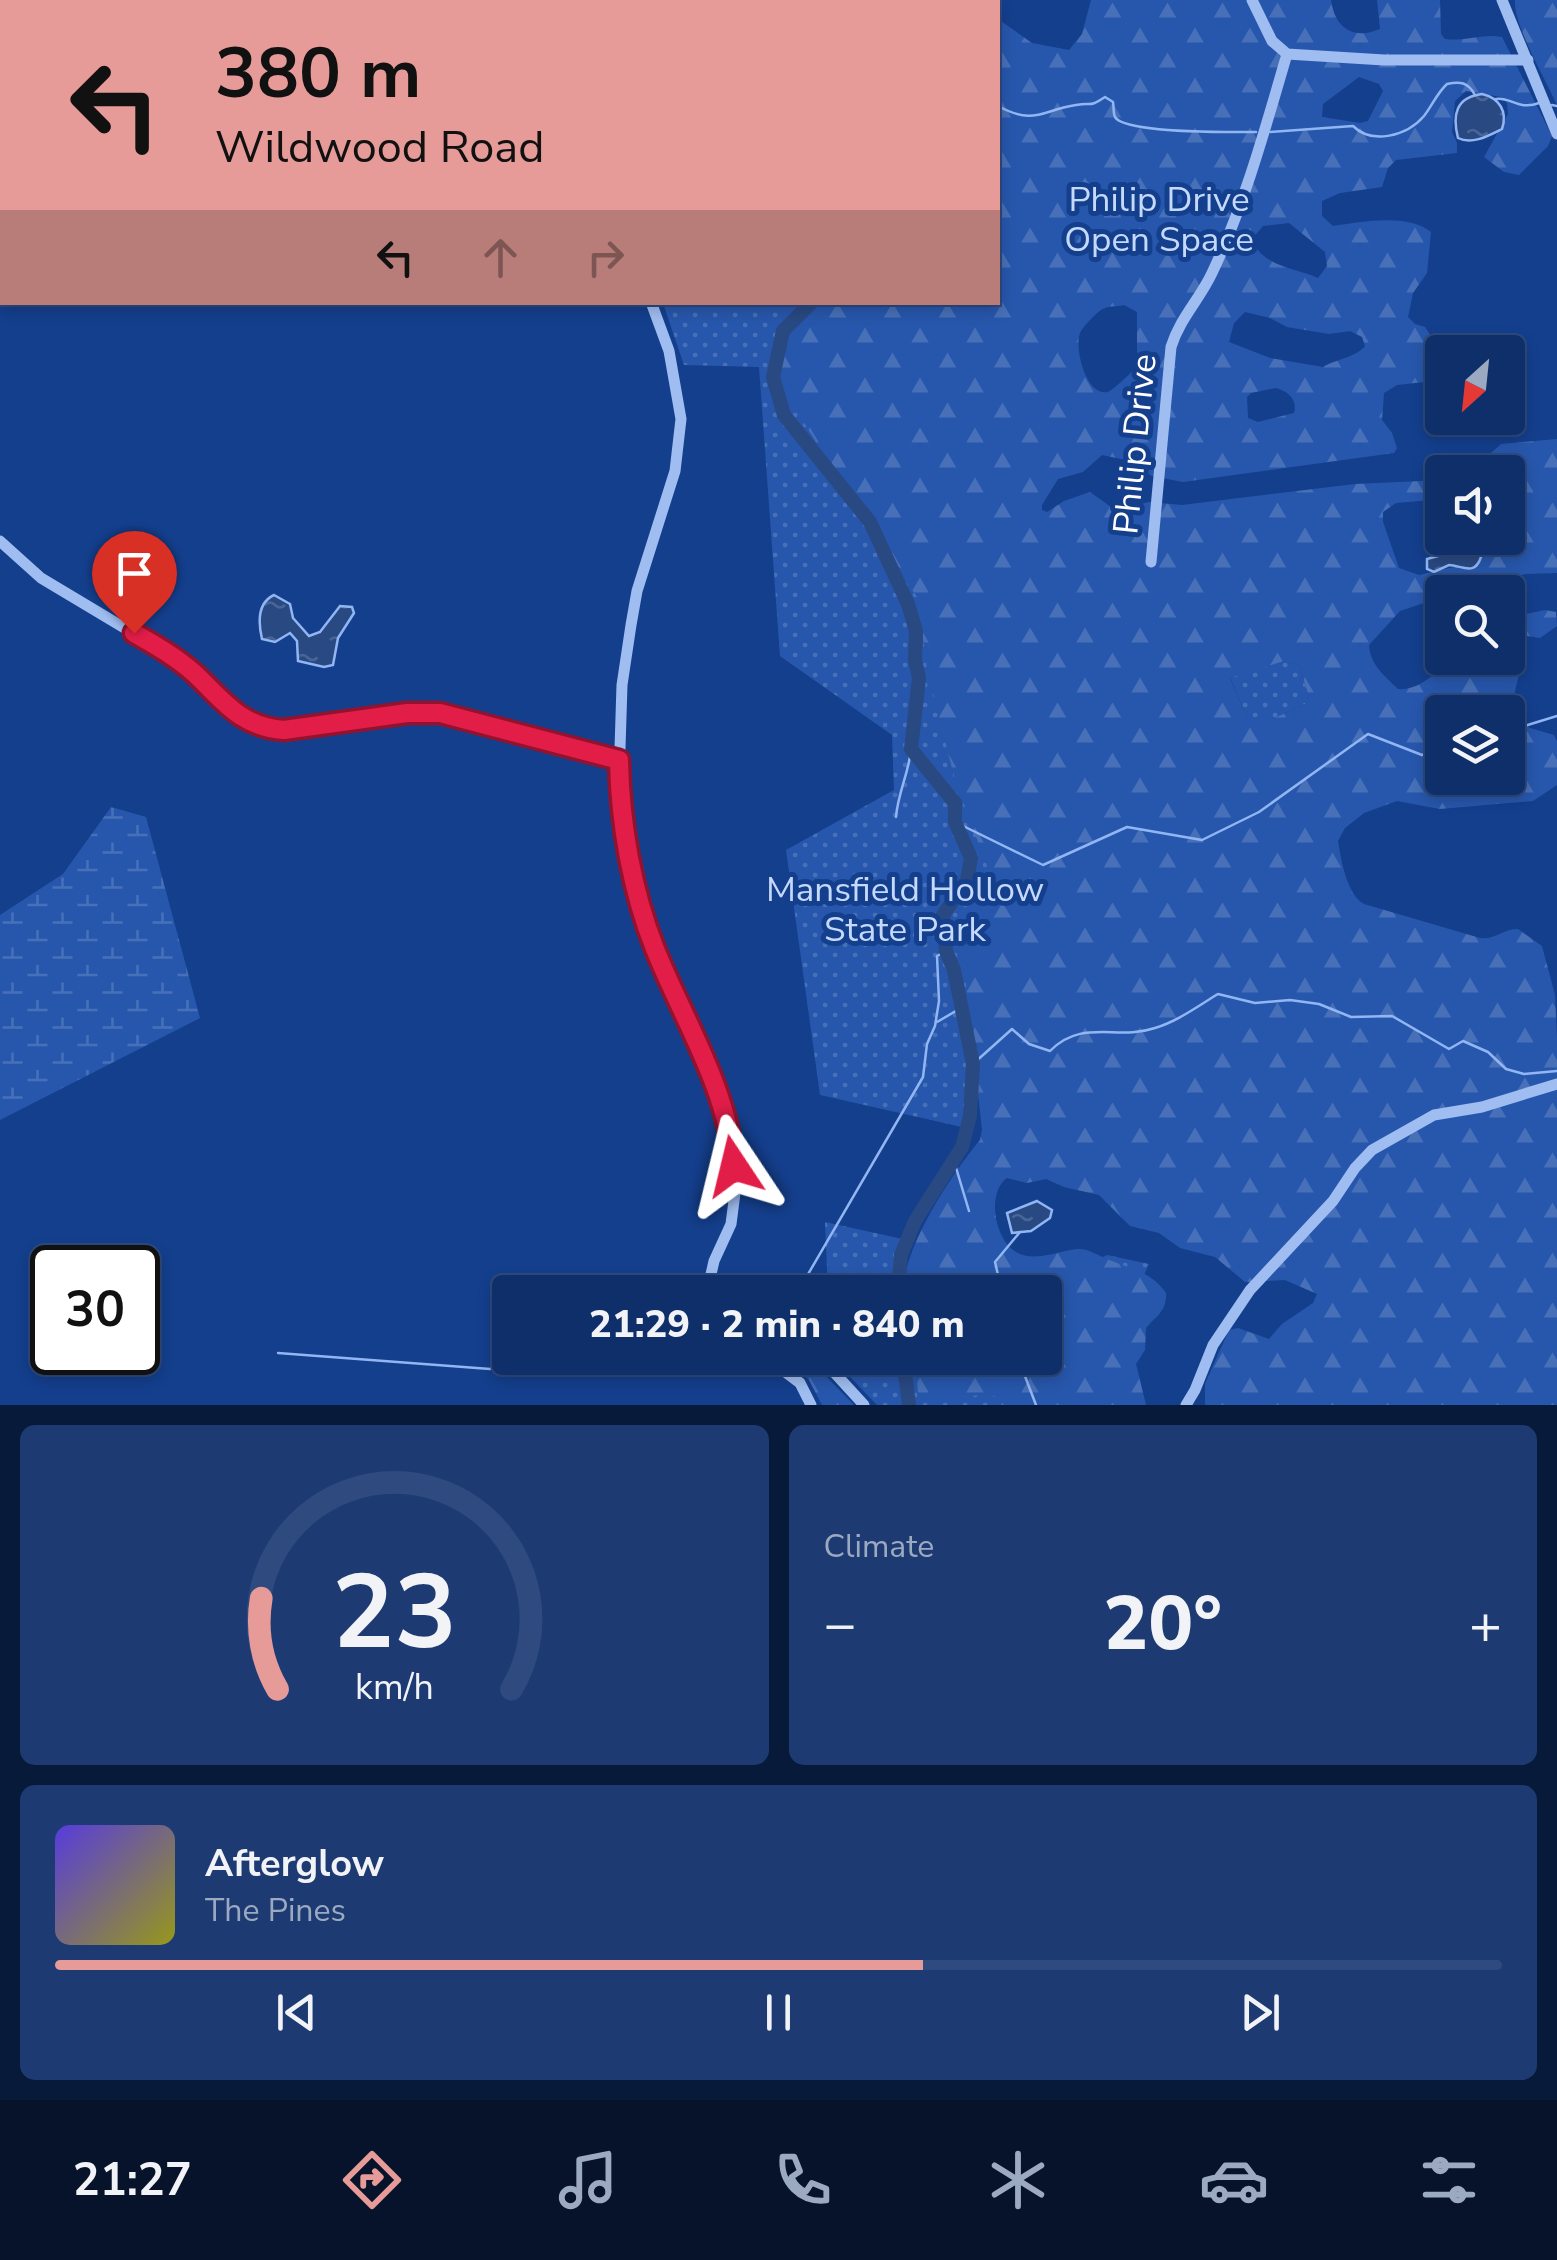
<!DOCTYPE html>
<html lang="en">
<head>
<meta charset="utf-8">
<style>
  body { margin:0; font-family:"Nunito Sans",sans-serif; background:#1d3b72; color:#f1f3f6; height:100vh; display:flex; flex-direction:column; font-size:38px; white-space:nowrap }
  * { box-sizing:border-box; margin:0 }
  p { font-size:32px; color:#9ba9c1 }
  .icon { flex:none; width:55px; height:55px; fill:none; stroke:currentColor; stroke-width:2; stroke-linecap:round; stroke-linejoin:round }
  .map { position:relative; height:1405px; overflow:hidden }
  .side { display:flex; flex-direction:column; gap:20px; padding:20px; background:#081a3a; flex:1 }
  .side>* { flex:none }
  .top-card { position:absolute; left:0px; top:0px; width:1000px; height:305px; box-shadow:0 5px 15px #0003,0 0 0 2px #2f4a7e; background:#e69b98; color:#111; overflow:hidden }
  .needle { width:65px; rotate:207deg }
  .buttons { position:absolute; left:1425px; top:335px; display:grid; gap:20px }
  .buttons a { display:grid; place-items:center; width:100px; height:100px; border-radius:10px; background:#0f2f6a; box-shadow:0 5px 15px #0003,0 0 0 2px #2f4a7e; font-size:50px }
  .speed { position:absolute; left:30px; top:1245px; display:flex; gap:20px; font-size:50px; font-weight:700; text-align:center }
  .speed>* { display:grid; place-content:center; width:130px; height:130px; border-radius:50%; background:#0f2f6a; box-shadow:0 5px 15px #0003,0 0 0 2px #2f4a7e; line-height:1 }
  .speed .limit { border:5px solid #111; border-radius:15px; background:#fff; color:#111 }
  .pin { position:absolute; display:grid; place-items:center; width:85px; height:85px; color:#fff; margin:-102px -42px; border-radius:50% 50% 50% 0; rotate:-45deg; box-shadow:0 0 10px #0007 }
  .pin .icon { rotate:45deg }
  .me { position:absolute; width:110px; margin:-55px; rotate:350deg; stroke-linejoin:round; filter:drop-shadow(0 0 8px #0008) }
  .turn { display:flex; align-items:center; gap:35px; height:210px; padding:0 50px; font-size:45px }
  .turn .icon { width:130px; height:130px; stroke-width:2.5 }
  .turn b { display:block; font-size:70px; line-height:85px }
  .lanes { display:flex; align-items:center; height:95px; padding:0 50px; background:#0003; justify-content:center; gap:50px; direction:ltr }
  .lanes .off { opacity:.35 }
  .big { font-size:75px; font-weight:800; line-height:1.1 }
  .side .card { flex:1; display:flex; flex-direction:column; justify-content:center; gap:15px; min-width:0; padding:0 35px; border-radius:15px; background:#1d3b72 }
  .side .dial { align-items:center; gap:0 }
  .dial svg { height:260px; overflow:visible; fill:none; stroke:#2f4a7e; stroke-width:7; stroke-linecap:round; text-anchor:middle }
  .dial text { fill:#f1f3f6; stroke:none }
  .song { display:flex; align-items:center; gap:30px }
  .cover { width:120px; height:120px; border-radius:15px; background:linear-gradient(135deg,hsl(250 70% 55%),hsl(60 70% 35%)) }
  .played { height:10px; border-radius:5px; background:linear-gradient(90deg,#e69b98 60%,#2f4a7e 60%) }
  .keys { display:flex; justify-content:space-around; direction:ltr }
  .heat { display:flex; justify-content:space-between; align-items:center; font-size:55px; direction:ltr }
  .side .tiles { flex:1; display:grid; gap:20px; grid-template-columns:1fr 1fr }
  .card:last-child { grid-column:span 2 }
  .trip { position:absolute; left:492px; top:1275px; width:570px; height:100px; border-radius:10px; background:#0f2f6a; box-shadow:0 5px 15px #0003,0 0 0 2px #2f4a7e; font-weight:800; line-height:100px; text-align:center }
  .tabs { display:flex; height:160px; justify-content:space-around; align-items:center; background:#06132a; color:#9ba9c1 }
  .tabs .icon { width:70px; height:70px }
  .tabs .active { color:#e69b98 }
  .tabs b { font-size:45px; color:#f1f3f6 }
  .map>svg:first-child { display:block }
  .grass { fill:url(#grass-dots) }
  .forest { fill:url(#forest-firs); fill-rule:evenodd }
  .wetland { fill:url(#wetland-marsh) }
  .water { fill:url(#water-ripples); stroke:#91b6f3; stroke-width:2.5 }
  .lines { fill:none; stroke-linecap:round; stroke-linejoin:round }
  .stream { stroke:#91b6f3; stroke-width:2.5 }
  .river { stroke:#294983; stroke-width:14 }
  .minor { stroke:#9fbdf0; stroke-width:11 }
  .route-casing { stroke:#92132f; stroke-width:25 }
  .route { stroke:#e11d48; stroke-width:18 }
  .labels { text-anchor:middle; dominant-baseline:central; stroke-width:10; stroke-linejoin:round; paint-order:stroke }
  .park-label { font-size:35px; fill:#c5d9fc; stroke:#143f8d }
  .street-label { font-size:35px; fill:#fff; stroke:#143f8d }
</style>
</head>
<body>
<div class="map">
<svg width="1557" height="1405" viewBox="0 0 1557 1405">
  <defs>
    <pattern id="grass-dots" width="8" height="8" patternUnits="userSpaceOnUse" patternTransform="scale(2.5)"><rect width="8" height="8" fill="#2757ac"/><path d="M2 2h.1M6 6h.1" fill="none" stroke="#4770b8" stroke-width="1.8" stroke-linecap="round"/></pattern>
    <pattern id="forest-firs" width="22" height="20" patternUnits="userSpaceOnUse" patternTransform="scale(2.5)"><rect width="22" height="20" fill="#2757ac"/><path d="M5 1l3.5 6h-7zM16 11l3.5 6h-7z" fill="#4770b8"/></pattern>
    <pattern id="wetland-marsh" width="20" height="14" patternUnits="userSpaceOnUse" patternTransform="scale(2.5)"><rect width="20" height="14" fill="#2757ac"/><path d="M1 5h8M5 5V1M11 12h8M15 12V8" fill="none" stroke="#4770b8"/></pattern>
    <pattern id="water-ripples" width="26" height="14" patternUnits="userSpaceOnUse" patternTransform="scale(2.5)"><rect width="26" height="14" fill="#294983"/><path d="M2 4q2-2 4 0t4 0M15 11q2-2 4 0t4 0" fill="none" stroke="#496496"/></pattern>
  </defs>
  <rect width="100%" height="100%" fill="#143f8d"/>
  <!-- grass -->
  <g class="grass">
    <path d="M663 303H936L1021 1021 962 1127 820 1095 786 850 894 790 892 735 780 656 759 367 684 365Z"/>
    <path d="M1284 661 1299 665 1308 694 1307 703 1268 721 1252 722 1246 716 1230 677Z"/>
    <path d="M825 1222 907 1240 897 1292H828Z"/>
    <path d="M1107 1255 1149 1264 1122 1322 1127 1405H877L832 1358H1045V1292H1028Z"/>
  </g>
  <!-- forest -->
  <g class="forest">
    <path d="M1091 0H1331C1335 29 1354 40 1380 29L1377 0H1440L1441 34 1445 39C1464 42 1484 33 1502 37L1552 136 1548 146 1519 175 1504 172 1484 157 1508 114 1507 103 1501 97 1466 91 1455 101 1452 132 1457 143V153L1396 160 1388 168 1382 187 1340 193 1322 201V216L1333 226C1362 222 1406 213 1431 232L1427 273 1413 293 1408 317 1415 324 1425 327 1442 353V380L1397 385 1384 393 1382 420 1392 433 1397 448 1394 453 1183 482 1152 476 1126 460 1102 455 1083 472 1058 479 1042 505V510L1047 512 1064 501 1090 492 1111 507 1123 508 1149 502 1182 505 1355 484 1442 480V499L1396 503 1383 512V522L1399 568 1419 575 1476 562 1480 554 1477 538H1508V472H1464L1478 465 1501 444 1557 439V573L1525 574 1490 586 1442 592V597L1400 611 1369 645C1370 665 1385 676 1398 689 1420 691 1437 671 1454 659L1508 658V618L1545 610 1556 612 1557 626 1540 638 1520 635 1511 640 1512 650 1520 670 1510 713 1530 728 1554 735 1557 741V785L1533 801 1440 809 1397 801 1364 813 1345 828 1338 841C1341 860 1347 895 1364 904L1480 938C1496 940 1504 928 1518 929L1542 946 1555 995 1557 1038V1405H1205V1384L1229 1330 1238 1328 1269 1339 1282 1324 1313 1303 1317 1294 1285 1280 1245 1282 1215 1257 1180 1248 1159 1233 1130 1226 1099 1195 1064 1187 1046 1179 1027 1183 1007 1178C985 1193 995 1248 1023 1255 1040 1260 1060 1251 1077 1249 1088 1248 1097 1255 1107 1259 1130 1269 1151 1271 1166 1293 1167 1311 1156 1316 1146 1328L1145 1350 1136 1364 1146 1405H999V1400L991 1394 929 1400H924L918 1392 915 1358H1045V1292H904C901 1250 953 1172 980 1140L982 1130 965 975 954 926 980 894 987 866 955 780 927 669 918 598 889 558 779 383C772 359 777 331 797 313 803 308 813 307 820 303L998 302V19L1032 43 1069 50 1082 34ZM1359 77 1379 84 1383 91 1368 121 1360 123 1322 117 1323 104ZM1289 223 1325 252 1327 266 1318 278C1297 268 1258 266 1253 238L1263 226ZM1124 305 1137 312V367C1134 370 1112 391 1108 392 1086 397 1074 348 1080 333 1082 328 1096 313 1101 310 1108 305 1117 307 1124 305ZM1245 312 1270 318 1287 327 1329 334 1350 331 1362 337 1365 346C1355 358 1336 359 1323 367L1270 358 1229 342 1234 323ZM1276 388C1288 391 1298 400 1294 413L1258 422 1248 418 1247 397 1251 393ZM1284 661 1299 665 1308 694 1307 703 1268 721H1252L1246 716 1230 678ZM1442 712H1508V778H1442Z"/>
    <path d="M1515 0H1557V105C1546 80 1513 24 1515 0Z"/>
    <path d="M789 1358H808L854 1405H822L809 1380Z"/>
  </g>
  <!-- wetland -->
  <path class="wetland" d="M111 807 146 817 200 1018 0 1120V915L63 874Z"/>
  <!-- water -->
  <g class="water">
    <path d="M1482 94C1499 98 1508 111 1502 129 1488 136 1472 145 1458 138 1452 115 1456 97 1482 94Z"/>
    <path d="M1464 539 1481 557C1475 576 1463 566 1449 565L1434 572 1427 569V559L1445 554Z"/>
    <path d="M274 595 290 604 293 618 309 636 320 632 340 606 352 607 354 613 338 638 333 665 324 667 298 661 297 641 290 633 275 642 262 639C258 622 257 603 274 595Z"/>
    <path d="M1037 1201 1052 1210 1050 1218 1031 1231 1012 1233 1007 1213Z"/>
  </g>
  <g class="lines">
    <!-- stream -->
    <g class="stream">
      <path d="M1496 99C1509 96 1519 111 1539 103"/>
      <path d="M1552 105 1557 106"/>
      <path d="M998 106C1035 126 1042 110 1076 105 1094 102 1088 108 1105 97L1113 102C1114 107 1113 113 1115 117 1125 134 1234 132 1256 132"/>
      <path d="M1270 132 1353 126C1372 145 1407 136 1424 116 1432 106 1437 93 1447 84 1460 81 1468 82 1475 95"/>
      <path d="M1508 731 1557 716"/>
      <path d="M896 817C898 792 909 773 911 749"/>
      <path d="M955 822 1043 865 1127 827 1202 840 1259 812 1368 734 1422 755 1442 749"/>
      <path d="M937 1022 961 1008"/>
      <path d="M973 1064 1012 1029 1029 1044 1050 1051C1082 1018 1117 1041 1155 1028 1178 1021 1198 1006 1218 994L1255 1003 1290 1000 1319 1004 1351 1017 1392 1016 1449 1049 1463 1041 1488 1052 1506 1069 1524 1074 1557 1071"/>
      <path d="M954 1161 969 1211"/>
      <path d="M786 1292 800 1288 923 1077 927 1044 935 1026 939 1001 937 956 946 951"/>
      <path d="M1002 1292 995 1262 1020 1232"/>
      <path d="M278 1353 490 1369 510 1357"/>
      <path d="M1018 1358 1036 1405"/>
    </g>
    <!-- river -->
    <g class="river">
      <path d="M800 0 805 2"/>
      <path d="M812 302 783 331 773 377 784 415 870 522 908 604 916 631 915 660 919 678 911 749 955 803V822L971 858 967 880 943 915 946 951 954 970 973 1064 970 1116 962 1147 915 1221 901 1255 898 1292"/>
      <path d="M903 1358 909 1405"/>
    </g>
    <!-- minor -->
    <g class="minor">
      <path d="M1252 0 1272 41 1287 54 1384 60H1528"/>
      <path d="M1502 0 1557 134"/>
      <path d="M712 2V0"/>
      <path d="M651 302 669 351 681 419 675 471 637 591 631 625 622 685 619 780 627 840 642 915 691 1030 732 1138 735 1193 731 1224 714 1261 707 1292"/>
      <path d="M0 541 41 578 178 660 235 715 266 729 283 730 407 713H440L619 760"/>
      <path d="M1151 562 1171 347C1180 318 1200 299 1212 273 1244 206 1266 126 1287 54"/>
      <path d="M767 1358 800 1383 811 1405"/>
      <path d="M821 1358 864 1405"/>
      <path d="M1186 1405 1195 1390 1213 1345 1250 1290 1333 1201 1355 1168 1372 1150 1434 1115 1482 1107 1557 1084"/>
    </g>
  </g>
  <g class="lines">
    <defs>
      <path id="route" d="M134 633C155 645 176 657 194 673 223 700 240 727 284 730L407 713H440L619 760C620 823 632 891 655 949 683 1019 728 1089 734 1166"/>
    </defs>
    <!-- route casing -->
    <use href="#route" class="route-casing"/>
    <!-- route -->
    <use href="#route" class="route"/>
  </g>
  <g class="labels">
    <!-- park labels -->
    <g class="park-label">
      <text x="1159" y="199">Philip Drive<tspan x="1159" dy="40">Open Space</tspan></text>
      <text x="905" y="889">Mansfield Hollow<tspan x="905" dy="40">State Park</tspan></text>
    </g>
    <!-- street labels -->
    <g class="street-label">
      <text transform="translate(1135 444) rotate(-84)">Philip Drive</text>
    </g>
  </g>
</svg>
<div class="buttons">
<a><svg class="needle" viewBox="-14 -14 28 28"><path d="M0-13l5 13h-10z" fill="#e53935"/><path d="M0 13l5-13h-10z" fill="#9ba9c1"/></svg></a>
<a><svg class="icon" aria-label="sound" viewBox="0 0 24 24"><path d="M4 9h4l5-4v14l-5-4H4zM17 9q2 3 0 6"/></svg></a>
<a><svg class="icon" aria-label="search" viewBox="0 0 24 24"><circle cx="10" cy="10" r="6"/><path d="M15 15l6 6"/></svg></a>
<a><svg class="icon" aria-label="layers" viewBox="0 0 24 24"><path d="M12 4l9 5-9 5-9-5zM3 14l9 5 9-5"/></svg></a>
</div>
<div class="speed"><div class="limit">30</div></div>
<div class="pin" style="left:134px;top:633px;background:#d93025"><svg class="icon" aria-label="arrive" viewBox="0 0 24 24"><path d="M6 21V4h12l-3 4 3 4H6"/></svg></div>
<svg class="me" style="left:734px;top:1166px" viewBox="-20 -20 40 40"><path d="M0-17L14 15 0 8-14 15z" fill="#e11d48" stroke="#fff" stroke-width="4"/></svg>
<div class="trip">21:29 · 2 min · 840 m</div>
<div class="top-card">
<div class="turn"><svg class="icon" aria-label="left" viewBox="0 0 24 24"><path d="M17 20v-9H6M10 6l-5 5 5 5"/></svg><div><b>380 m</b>Wildwood Road</div></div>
<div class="lanes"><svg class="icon" aria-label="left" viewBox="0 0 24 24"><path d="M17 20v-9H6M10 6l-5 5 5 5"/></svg><svg class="icon off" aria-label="ahead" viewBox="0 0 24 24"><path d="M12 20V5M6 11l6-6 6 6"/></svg><svg class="icon off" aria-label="right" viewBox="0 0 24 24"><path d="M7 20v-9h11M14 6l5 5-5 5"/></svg></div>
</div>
</div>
<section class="side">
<div class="tiles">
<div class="card dial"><svg viewBox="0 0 100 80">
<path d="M14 69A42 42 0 1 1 86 69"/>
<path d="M14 69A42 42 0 0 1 9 41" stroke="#e69b98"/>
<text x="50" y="56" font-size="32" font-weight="700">23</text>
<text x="50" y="72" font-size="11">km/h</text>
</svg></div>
<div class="card"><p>Climate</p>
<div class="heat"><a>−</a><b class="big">20°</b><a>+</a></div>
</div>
<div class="card">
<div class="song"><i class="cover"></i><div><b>Afterglow</b><p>The Pines</p></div></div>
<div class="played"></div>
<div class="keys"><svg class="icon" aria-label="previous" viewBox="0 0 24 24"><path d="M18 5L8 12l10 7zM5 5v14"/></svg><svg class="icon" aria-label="pause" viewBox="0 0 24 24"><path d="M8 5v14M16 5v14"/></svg><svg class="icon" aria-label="next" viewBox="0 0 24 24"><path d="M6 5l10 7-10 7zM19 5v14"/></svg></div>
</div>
</div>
</section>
<nav class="tabs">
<b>21:27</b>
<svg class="icon active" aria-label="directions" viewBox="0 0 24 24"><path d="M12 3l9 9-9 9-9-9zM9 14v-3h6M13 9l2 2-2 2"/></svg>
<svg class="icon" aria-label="music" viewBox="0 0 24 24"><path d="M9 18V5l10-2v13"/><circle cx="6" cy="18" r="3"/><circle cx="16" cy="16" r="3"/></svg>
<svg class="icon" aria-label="phone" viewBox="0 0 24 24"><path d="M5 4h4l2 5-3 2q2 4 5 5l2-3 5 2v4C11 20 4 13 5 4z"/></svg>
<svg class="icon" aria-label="climate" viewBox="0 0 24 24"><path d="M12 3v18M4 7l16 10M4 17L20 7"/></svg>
<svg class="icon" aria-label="car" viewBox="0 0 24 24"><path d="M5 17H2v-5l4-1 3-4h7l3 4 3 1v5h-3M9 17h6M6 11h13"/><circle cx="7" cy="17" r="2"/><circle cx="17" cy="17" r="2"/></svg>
<svg class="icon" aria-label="filters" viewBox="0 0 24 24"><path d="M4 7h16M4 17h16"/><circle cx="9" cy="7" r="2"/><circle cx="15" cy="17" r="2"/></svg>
</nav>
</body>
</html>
